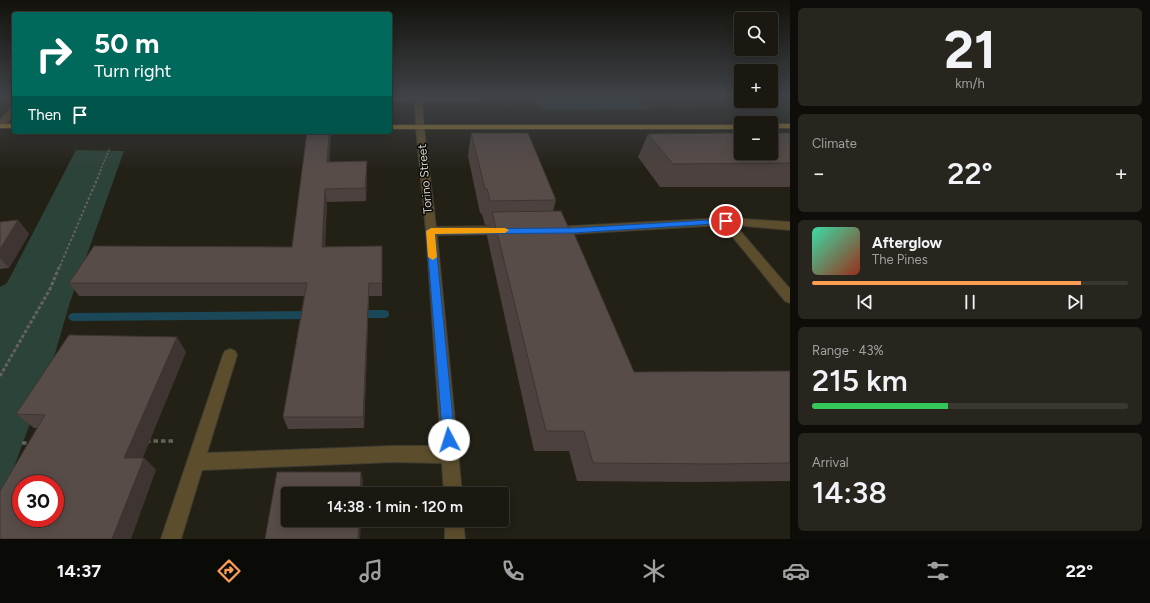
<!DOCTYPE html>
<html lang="en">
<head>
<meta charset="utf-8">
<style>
  body { margin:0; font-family:Figtree,sans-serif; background:#27251e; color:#f1f3f6; height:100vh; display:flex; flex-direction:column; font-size:15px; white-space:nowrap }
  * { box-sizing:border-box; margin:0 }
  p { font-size:13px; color:#9fa09f }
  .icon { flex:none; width:22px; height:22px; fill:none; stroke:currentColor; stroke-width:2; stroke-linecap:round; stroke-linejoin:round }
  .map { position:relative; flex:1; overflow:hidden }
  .drawer { display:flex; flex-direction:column; gap:8px; padding:8px; background:#0e0d09; width:360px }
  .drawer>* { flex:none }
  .hud { position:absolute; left:12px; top:12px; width:380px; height:122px; border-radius:4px; box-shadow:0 2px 10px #0003,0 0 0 1px #383730; background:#00695c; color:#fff; overflow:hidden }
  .buttons { position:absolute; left:734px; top:12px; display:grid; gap:8px }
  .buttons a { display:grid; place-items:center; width:44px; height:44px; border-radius:4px; background:#1a1810; box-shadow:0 2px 10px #0003,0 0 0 1px #383730; font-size:20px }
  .speed { position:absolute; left:12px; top:475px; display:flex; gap:8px; font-size:20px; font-weight:700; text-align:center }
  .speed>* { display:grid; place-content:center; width:52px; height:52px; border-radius:50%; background:#1a1810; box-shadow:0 2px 10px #0003,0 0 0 1px #383730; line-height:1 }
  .speed .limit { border:6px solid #d22; background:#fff; color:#111 }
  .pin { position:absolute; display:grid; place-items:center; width:34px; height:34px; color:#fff; margin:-17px; border:2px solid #fff; border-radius:50%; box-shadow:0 1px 4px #0007 }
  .me { position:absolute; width:44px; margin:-22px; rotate:355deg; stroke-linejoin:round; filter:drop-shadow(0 0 3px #0008) }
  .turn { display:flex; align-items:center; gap:14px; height:84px; padding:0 16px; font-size:18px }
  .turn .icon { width:52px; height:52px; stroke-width:2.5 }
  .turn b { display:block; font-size:28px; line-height:34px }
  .then { display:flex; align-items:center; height:38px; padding:0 16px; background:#0003; gap:8px; font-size:15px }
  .big { font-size:30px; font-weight:600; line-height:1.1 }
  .drawer .tile { flex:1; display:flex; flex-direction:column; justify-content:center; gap:6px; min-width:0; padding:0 14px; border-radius:6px; background:#27251e }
  .drawer .dial { align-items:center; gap:0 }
  .dial b { font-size:52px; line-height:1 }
  .song { display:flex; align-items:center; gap:12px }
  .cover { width:48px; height:48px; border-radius:6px; background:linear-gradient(135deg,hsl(160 70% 55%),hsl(10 70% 35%)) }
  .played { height:4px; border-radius:2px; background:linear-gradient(90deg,#fd9d54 85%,#383730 85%) }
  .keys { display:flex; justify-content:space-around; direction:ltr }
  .heat { display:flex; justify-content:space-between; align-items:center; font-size:22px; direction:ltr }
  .charge { height:6px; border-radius:3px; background:linear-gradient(90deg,#34c759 43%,#383730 0) }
  .trip { position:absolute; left:281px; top:487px; width:228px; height:40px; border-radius:4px; background:#1a1810; box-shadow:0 2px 10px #0003,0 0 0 1px #383730; font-weight:600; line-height:40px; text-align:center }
  .dock { display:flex; height:64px; justify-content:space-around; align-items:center; background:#0a0a06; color:#9fa09f }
  .dock .icon { width:28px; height:28px }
  .dock .active { color:#fd9d54 }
  .dock b { font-size:18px; color:#f1f3f6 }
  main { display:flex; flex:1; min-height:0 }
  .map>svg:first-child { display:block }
  .built { fill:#2d2818 }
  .industrial { fill:#2e2616 }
  .green { fill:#2c4339 }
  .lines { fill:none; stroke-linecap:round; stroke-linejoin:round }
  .stream { fill:#1a4859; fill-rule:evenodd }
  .lane-casing { stroke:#3f3c33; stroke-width:2 }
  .street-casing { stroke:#3f3c33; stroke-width:2 }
  .primary-casing { stroke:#3f3c33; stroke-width:2 }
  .path-far3 { stroke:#65625a; stroke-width:1.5; stroke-dasharray:2 1.5; stroke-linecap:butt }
  .path-far2 { stroke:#65625a; stroke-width:2; stroke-dasharray:2.5 2; stroke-linecap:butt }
  .path-far1 { stroke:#65625a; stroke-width:3; stroke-dasharray:3.5 2; stroke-linecap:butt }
  .path { stroke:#65625a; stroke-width:3.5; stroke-dasharray:4.5 3; stroke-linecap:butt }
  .lane { fill:#5c4e2c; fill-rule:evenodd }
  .street { fill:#5c4e2c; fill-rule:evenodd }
  .primary { fill:#987b2f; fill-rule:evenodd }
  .wall { fill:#4c413e }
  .shaded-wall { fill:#3e3532 }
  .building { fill:#584c48; stroke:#3e3532; fill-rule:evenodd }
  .route { fill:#1a73e8; stroke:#114b97 }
  .slow { fill:#f59e0b }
  .labels { text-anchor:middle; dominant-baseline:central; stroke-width:3; stroke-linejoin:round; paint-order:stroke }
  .street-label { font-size:12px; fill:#d4d1cb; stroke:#0b0a06 }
</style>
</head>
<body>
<main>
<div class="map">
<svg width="790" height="539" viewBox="0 0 790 539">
  <rect width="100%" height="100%" fill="#232016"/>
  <!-- built -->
  <g class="built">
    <rect x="0" y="95" width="14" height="20"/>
    <path d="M638 95H741V101H771V95H790V108L650 109Z"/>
  </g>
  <!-- industrial -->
  <path class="industrial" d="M390 95H638L650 109H390Z"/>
  <!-- green -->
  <g class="green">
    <path d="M527 95H638L650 109 544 110Z"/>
    <path d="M76 150 124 151 70 302 54 357 0 506V287L7 283Z"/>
  </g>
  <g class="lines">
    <!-- stream -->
    <g class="stream">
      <path d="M356 310H384L388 311 389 314 388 317 384 318H356L352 317 351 314 352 311Z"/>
      <path d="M314 311 318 312 320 315 318 318 314 319 74 321 70 320 68 317 70 314 74 313Z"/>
    </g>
    <defs>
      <g id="lane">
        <path d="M415 95H423V97H478L482 99 478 101H422L424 128 420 130 416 128 415 101H390V97H415Z"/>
        <rect x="0" y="96" width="14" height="4"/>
        <path d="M11 109H14V115L3 127H0V120Z"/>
      </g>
      <g id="street">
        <path d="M417 126H423L424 128 436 227 503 226 507 227 508 230 507 233 503 234 437 235 462 494H444L442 463 393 462 202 470 181 539H161L223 355 225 351 230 349 235 351 237 355 207 453 393 446H441L426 231 416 128Z"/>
        <path d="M726 218 790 222V230L735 225 790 289V303L785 301 723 225 554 235 550 234 549 231 550 228 554 227Z"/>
        <path d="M445 520H463L465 539H445Z"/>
      </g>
      <g id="primary">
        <rect x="0" y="124" width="14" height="4"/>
        <rect x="771" y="124" width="19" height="4"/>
        <rect x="390" y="125" width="351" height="4"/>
      </g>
    </defs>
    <!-- lane casing -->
    <use href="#lane" class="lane-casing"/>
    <!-- street casing -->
    <use href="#street" class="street-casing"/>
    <!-- primary casing -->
    <use href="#primary" class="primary-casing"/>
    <!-- path-far3 -->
    <path class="path-far3" d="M100 171 110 148"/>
    <!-- path-far2 -->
    <path class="path-far2" d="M60 266 101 170"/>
    <!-- path-far1 -->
    <path class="path-far1" d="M0 376 50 289 60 265"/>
    <!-- path -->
    <g class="path">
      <path d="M146 441H175"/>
      <path d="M22 443H31"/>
    </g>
    <!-- lane -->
    <use href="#lane" class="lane"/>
    <!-- street -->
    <use href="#street" class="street"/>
    <!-- primary -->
    <use href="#primary" class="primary"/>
  </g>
  <!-- wall -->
  <g class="wall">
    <path d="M471 133 556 200 553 211 570 231 634 372 790 371V481L692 482 577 481 569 451H534L487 236 490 225H485L482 214 480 213 468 156Z"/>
    <path d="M790 133V187H660L638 157 648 134Z"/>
    <path d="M367 161V174L366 201 327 202 325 247 382 259V296H369L364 428 288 429 283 417 304 296H79L69 283 292 247 329 162Z"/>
    <path d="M18 220 29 234 9 268 0 269V222Z"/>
    <path d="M186 352 142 458H144L156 470 37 428H34L16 414Z"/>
  </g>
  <!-- shaded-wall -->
  <g class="shaded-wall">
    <path d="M329 132H331L329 174 327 162Z"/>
    <path d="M367 161V174L366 201 365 188Z"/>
    <path d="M325 189 327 202 324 260 322 247Z"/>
    <path d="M18 220 29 234 9 268 0 258V249Z"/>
    <path d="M369 283V296L364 428 363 417Z"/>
    <path d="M177 337 186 352 138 470 124 458Z"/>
    <path d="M144 458 156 470 131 539H112Z"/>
    <path d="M361 472 363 482 362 494H360Z"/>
    <path d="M359 520H361L360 539H358Z"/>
  </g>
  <!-- building -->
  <g class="building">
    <path d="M307 132H329L327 162 367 161 365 188 325 189 322 247 382 246V283H369L363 417H283L307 283H69L94 246 292 247Z"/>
    <path d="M471 133H528L556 200 490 201 487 189H485Z"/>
    <path d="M741 133V153H771V133H790V163L673 164 648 134Z"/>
    <path d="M561 211 570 231H573L634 372 790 371V463L718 464 593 463 584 431H546L492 212Z"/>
    <path d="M18 220 0 249V222Z"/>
    <path d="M69 335 177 337 124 458H144L112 539H0V491L45 415 16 414ZM21 484H55V518H21Z"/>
    <path d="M277 472H361L360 494H288V520H359L358 539H265Z"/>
  </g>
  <!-- sky -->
  <linearGradient id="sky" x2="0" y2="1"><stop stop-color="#13120c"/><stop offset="0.56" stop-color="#3f4247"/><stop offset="1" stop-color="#3f4247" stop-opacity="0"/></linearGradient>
  <rect width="790" height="171" fill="url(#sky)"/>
  <!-- route -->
  <path class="route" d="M726 219 730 221 729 223 574 233 435 234 455 440 453 444 449 446 445 444 443 440 426 231 428 229 574 228Z"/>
  <!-- slow -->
  <path class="slow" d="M431 228H505L509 230 505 233 435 234 437 257 433 260 428 257 426 231Z"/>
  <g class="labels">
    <!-- street labels -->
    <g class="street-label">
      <text transform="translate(425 179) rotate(-95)">Torino Street</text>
    </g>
  </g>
</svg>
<div class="buttons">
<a><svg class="icon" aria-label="search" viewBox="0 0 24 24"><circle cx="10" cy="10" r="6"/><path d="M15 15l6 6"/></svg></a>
<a>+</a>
<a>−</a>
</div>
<div class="speed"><div class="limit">30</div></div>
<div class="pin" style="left:726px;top:221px;background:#d93025"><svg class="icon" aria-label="arrive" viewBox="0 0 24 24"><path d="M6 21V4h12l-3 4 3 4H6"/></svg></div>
<svg class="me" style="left:449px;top:440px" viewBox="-20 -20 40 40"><circle r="19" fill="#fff"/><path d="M0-13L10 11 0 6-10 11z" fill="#1a73e8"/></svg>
<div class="trip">14:38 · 1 min · 120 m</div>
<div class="hud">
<div class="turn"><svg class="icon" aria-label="right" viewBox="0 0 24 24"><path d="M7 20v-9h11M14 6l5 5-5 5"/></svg><div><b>50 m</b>Turn right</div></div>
<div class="then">Then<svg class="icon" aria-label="arrive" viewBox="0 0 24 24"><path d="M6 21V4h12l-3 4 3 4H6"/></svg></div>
</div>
</div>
<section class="drawer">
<div class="tile dial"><b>21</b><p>km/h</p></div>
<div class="tile"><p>Climate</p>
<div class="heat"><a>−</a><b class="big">22°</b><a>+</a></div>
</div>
<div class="tile">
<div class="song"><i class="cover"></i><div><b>Afterglow</b><p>The Pines</p></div></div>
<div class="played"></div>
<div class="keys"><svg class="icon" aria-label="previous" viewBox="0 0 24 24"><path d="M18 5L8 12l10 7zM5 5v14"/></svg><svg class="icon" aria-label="pause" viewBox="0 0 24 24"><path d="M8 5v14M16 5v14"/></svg><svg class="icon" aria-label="next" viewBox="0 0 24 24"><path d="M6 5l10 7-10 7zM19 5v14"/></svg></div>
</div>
<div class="tile"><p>Range · 43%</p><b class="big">215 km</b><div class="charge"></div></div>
<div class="tile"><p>Arrival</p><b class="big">14:38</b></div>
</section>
</main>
<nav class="dock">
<b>14:37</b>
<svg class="icon active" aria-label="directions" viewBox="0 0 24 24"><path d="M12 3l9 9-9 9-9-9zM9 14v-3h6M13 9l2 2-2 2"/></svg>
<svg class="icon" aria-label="music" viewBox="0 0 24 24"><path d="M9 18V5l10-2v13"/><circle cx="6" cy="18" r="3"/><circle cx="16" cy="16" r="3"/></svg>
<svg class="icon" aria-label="phone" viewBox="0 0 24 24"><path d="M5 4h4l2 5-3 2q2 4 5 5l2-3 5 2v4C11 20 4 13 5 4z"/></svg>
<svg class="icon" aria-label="climate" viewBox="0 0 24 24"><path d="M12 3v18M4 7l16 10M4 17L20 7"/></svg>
<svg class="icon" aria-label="car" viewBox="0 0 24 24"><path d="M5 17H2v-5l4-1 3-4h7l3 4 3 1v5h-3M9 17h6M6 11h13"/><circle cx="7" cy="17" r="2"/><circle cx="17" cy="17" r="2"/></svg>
<svg class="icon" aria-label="filters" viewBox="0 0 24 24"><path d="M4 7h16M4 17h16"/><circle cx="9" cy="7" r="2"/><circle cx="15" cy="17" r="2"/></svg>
<b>22°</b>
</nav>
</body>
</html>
